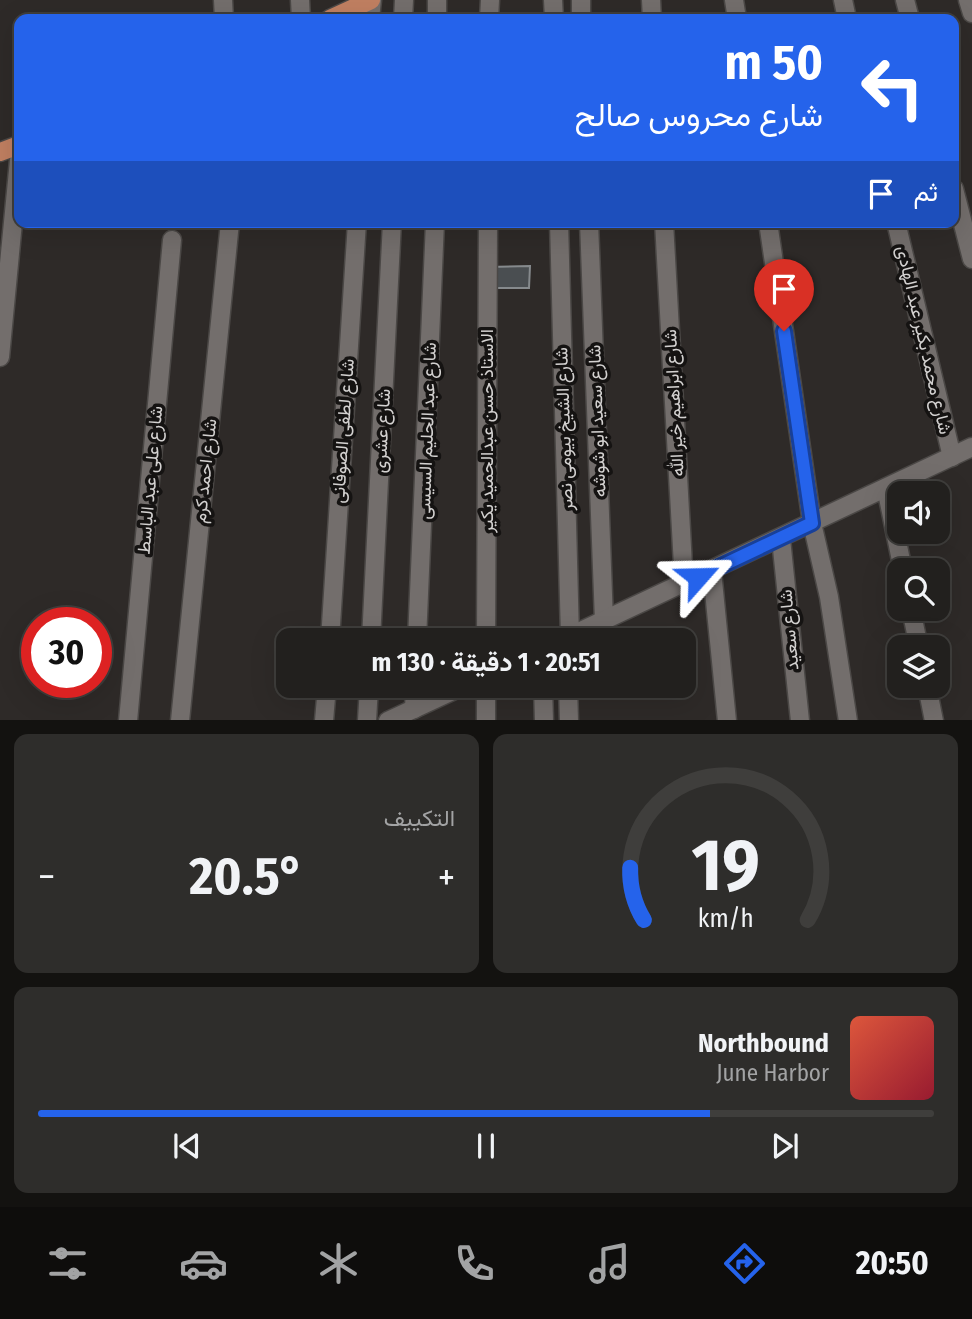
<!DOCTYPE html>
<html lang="ar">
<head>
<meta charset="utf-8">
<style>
  body { margin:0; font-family:"Fira Sans Condensed",Vazirmatn,sans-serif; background:#2e2d2b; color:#f1f3f6; direction:rtl; height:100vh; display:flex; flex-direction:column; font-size:26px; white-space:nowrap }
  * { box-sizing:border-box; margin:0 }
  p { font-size:23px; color:#a2a3a4 }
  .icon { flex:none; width:38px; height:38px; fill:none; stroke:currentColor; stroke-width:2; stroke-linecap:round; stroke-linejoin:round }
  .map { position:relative; height:720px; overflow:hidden; direction:ltr }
  .panel { display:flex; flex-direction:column; gap:14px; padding:14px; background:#131210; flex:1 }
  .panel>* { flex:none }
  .guide { position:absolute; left:14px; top:14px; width:945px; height:214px; border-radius:14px; box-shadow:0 7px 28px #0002,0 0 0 2px #3f3e3c; direction:rtl; background:#2563eb; color:#fff; overflow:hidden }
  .fabs { position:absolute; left:887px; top:481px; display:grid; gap:14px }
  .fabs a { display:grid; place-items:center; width:63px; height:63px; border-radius:14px; background:#22201e; box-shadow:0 7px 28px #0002,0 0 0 2px #3f3e3c; font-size:35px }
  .speed { position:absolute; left:21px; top:607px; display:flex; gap:14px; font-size:35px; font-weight:700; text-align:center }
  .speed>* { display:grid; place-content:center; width:91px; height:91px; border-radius:50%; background:#22201e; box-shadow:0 7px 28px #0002,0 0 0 2px #3f3e3c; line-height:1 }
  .speed .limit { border:10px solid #d22; background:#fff; color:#111 }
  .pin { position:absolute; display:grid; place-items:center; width:60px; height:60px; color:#fff; margin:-72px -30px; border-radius:50% 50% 50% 0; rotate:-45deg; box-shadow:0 0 7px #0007 }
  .pin .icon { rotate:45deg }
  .me { position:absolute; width:77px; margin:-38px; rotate:65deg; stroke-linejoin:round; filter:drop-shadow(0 0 5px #0008) }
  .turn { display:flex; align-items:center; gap:24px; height:147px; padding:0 21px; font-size:32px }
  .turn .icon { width:91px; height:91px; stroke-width:2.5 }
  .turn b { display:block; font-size:49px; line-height:60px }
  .then { display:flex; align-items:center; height:66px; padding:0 21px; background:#0003; gap:14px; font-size:26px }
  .big { font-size:52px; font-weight:700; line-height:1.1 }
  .panel .widget { flex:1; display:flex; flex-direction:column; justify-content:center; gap:10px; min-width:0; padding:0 24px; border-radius:14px; background:#2e2d2b }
  .panel .dial { align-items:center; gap:0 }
  .dial svg { height:182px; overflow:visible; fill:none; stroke:#3f3e3c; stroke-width:7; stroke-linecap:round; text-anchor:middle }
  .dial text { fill:#f1f3f6; stroke:none }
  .song { display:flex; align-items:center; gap:21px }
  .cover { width:84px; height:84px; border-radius:10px; background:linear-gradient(135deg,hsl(10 70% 55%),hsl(350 70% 35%)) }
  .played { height:7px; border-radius:4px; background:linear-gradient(90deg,#2563eb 75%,#3f3e3c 75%) }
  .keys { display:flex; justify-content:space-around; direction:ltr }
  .heat { display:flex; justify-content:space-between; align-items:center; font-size:38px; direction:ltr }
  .panel .tiles { flex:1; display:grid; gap:14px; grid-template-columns:1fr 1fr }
  .widget:last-child { grid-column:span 2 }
  .trip { position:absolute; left:276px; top:628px; width:420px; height:70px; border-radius:14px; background:#22201e; box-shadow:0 7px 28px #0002,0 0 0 2px #3f3e3c; font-weight:700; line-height:70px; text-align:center; direction:rtl }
  .dock { display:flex; height:112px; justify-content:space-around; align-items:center; background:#0e0d0c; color:#a2a3a4 }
  .dock .icon { width:49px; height:49px }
  .dock .on { color:#2563eb }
  .dock b { font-size:32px; color:#f1f3f6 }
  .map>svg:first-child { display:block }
  .building { fill:#4a4e51; stroke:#868a8d; stroke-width:2 }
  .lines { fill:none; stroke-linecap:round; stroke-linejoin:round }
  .minor-casing { stroke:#4b4846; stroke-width:21 }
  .major-casing { stroke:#4b4846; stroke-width:21 }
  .minor { stroke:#736e6c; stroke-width:18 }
  .major { stroke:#c07f61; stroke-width:18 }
  .route-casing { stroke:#184099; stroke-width:18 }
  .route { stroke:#2563eb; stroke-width:12 }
  .labels { text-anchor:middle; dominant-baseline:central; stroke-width:7; stroke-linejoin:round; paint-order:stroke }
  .street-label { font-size:18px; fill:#d3d1d0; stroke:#151312 }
</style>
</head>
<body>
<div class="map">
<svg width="972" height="721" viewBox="0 0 972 721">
  <rect width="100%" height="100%" fill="#2e2a28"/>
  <!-- building -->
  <path class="building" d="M530 266 529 288H488V267Z"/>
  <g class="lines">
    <defs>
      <g id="minor">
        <path d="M223 0 224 19"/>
        <path d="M300 0 301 19"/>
        <path d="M553 0 554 19"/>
        <path d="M581 0V19"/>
        <path d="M651 0 652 19"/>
        <path d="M734 0 737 19"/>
        <path d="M843 0 847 19"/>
        <path d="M905 0 910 19"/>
        <path d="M968 0 972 13"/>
        <path d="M370 19 372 0"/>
        <path d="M403 19 404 0"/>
        <path d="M437 19V0"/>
        <path d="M489 19 490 0"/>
        <path d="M954 189 972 259"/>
        <path d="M559 222 570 637"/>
        <path d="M589 222 604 621"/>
        <path d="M664 222 684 584"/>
        <path d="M768 222 812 523 829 597 848 721"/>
        <path d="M896 222 952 457"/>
        <path d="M0 357 19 160"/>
        <path d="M886 488 903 570"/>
        <path d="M781 539 800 721"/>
        <path d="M712 571 727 721"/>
        <path d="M911 609 919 648"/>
        <path d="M330 640 357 222"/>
        <path d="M371 640 392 222"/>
        <path d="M417 640 435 222"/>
        <path d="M486 640 488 222"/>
        <path d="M562 640 972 447"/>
        <path d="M543 686 544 721"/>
        <path d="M568 686 569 721"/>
        <path d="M927 686 934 721"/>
        <path d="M414 709 415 686"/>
        <path d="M128 721 172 240"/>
        <path d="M180 721 230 222"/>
        <path d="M324 721 327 686"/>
        <path d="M367 721 369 686"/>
        <path d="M388 721 463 686"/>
        <path d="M486 721V686"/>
      </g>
      <g id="major">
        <path d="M330 19 371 0"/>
        <path d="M0 152 19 145"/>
      </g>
    </defs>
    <!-- minor casing -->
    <use href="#minor" class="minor-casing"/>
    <!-- major casing -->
    <use href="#major" class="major-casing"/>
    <!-- minor -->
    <use href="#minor" class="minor"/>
    <!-- major -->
    <use href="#major" class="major"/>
  </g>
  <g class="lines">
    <defs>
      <path id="route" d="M698 577 812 523 784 331"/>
    </defs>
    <!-- route casing -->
    <use href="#route" class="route-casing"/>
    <!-- route -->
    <use href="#route" class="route"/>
  </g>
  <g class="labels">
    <!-- street labels -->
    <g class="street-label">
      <text transform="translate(924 340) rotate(77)">شارع محمد بكير عبد الهادى</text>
      <text transform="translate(674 403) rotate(-93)">شارع ابراهيم خير الله</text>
      <text transform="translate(597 421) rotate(-92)">شارع سعيد ابو شوشه</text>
      <text transform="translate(564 429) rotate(-92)">شارع الشيخ بيومى نصر</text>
      <text transform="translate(343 431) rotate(-86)">شارع لطفى الصوفانى</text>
      <text transform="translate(382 431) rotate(-87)">شارع عشرى</text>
      <text transform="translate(427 431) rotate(-88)">شارع عبد الحليم السيسى</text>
      <text transform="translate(487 431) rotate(-90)">الاستاذ حسن عبدالحميد يكير</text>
      <text transform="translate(205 471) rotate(-84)">شارع احمد كرم</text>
      <text transform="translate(150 480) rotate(-85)">شارع على عبد الباسط</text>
      <text transform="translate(789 630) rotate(-95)">شارع سعيد</text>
    </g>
  </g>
</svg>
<div class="fabs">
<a><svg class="icon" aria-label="sound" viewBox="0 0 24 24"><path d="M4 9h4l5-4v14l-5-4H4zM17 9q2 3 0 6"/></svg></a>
<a><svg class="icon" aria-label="search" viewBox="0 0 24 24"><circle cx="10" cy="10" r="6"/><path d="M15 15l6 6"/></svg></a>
<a><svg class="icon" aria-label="layers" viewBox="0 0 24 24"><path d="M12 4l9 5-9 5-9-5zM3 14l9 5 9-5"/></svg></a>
</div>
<div class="speed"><div class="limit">30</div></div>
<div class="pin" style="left:784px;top:331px;background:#d93025"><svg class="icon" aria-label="arrive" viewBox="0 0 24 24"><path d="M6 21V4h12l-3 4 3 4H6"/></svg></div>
<svg class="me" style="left:698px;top:577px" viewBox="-20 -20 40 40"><path d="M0-17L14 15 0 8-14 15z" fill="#2563eb" stroke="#fff" stroke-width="4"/></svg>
<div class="trip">20:51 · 1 دقيقة · 130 m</div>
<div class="guide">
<div class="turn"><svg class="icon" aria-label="left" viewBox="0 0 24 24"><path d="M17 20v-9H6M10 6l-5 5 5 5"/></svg><div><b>50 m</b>شارع محروس صالح</div></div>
<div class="then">ثم<svg class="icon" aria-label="arrive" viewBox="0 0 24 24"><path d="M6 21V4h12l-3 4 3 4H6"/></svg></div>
</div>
</div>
<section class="panel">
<div class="tiles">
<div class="widget dial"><svg viewBox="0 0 100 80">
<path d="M14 69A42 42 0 1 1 86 69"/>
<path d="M14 69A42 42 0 0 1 8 46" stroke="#2563eb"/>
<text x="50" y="56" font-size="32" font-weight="700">19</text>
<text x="50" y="72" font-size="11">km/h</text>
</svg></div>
<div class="widget"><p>التكييف</p>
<div class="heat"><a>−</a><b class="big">20.5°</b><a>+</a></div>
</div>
<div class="widget">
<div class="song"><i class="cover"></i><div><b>Northbound</b><p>June Harbor</p></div></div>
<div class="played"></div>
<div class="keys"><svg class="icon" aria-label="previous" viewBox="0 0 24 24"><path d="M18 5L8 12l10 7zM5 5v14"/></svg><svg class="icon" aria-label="pause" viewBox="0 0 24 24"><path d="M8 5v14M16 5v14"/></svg><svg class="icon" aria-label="next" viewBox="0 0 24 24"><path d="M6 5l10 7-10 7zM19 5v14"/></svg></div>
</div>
</div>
</section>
<nav class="dock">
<b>20:50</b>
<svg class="icon on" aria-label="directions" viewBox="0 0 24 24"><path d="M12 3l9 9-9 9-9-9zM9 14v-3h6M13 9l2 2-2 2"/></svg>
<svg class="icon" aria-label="music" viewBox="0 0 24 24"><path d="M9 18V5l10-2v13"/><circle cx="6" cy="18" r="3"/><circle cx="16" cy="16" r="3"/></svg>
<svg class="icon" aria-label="phone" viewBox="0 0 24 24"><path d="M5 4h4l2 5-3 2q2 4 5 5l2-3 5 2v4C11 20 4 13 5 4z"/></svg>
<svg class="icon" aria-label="climate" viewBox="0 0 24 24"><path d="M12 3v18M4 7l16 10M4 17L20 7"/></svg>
<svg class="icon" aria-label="car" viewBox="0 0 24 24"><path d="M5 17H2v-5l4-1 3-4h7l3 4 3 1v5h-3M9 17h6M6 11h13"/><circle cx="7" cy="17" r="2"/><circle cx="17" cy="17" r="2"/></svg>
<svg class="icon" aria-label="filters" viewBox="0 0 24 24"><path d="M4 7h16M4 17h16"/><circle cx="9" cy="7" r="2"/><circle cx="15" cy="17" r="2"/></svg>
</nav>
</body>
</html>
